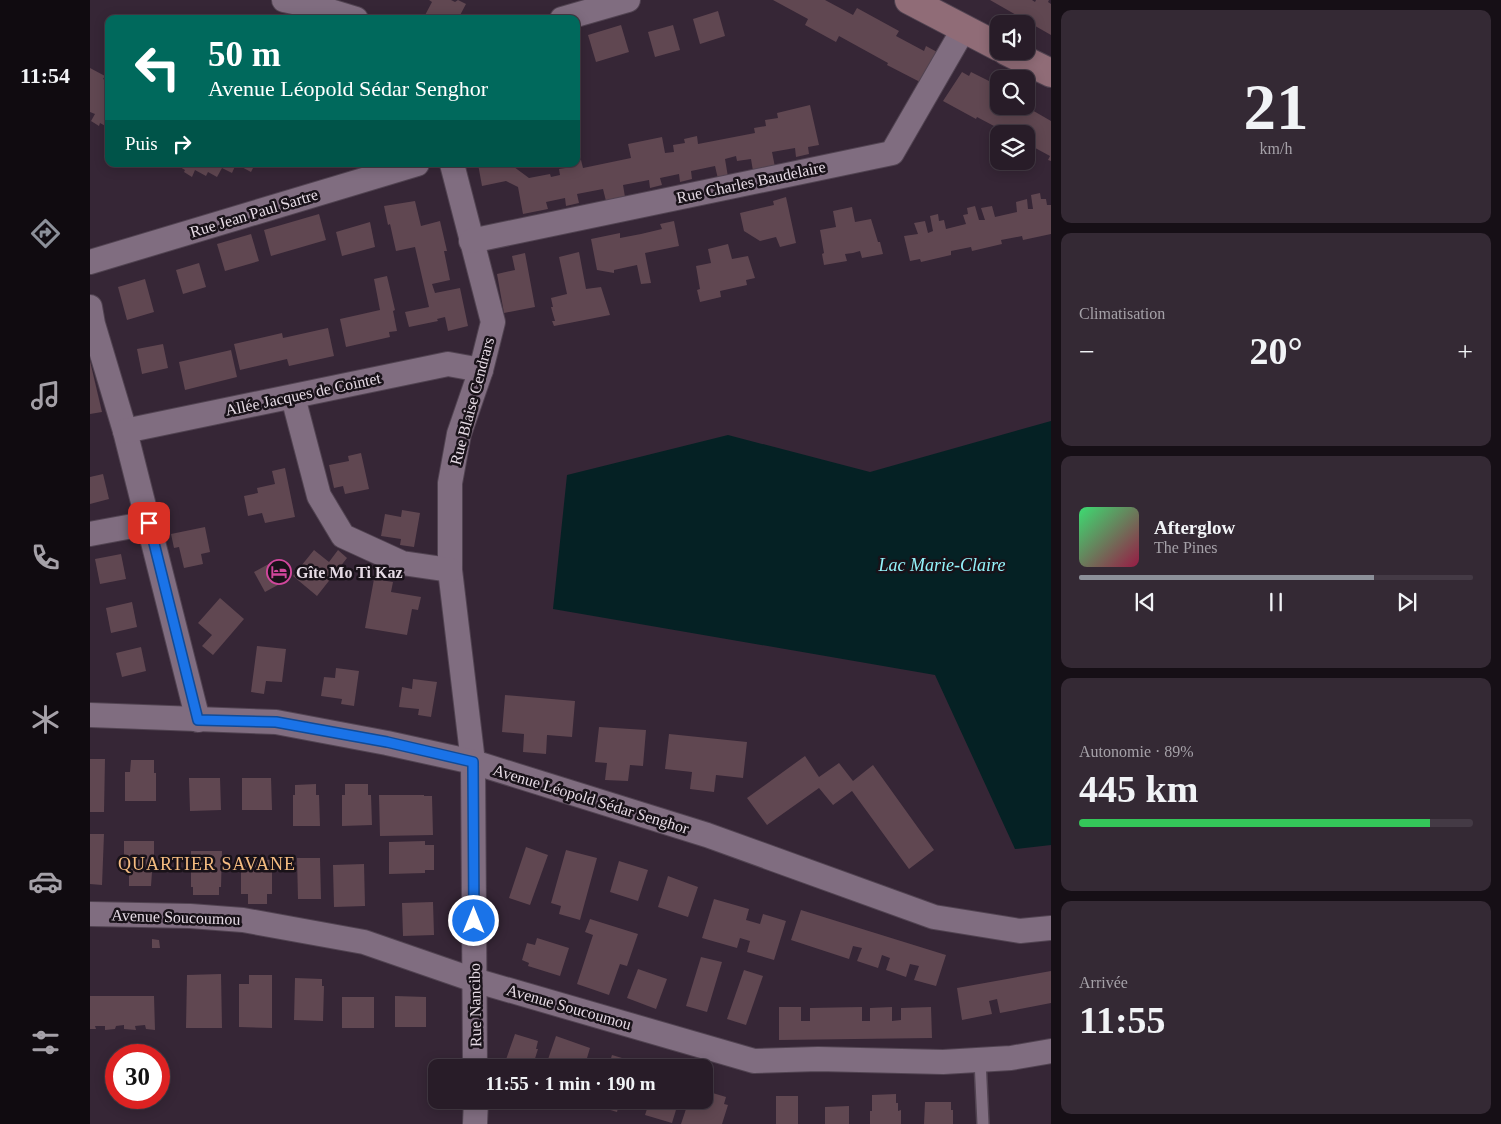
<!DOCTYPE html>
<html lang="fr">
<head>
<meta charset="utf-8">
<style>
  body { margin:0; font-family:"Times New Roman",serif; background:#342934; color:#f1f3f6; height:100vh; display:flex; flex-direction:column; font-size:19px; white-space:nowrap }
  * { box-sizing:border-box; margin:0 }
  p { font-size:16px; color:#a5a1a8 }
  .icon { flex:none; width:28px; height:28px; fill:none; stroke:currentColor; stroke-width:2; stroke-linecap:round; stroke-linejoin:round }
  .map { position:relative; flex:1; overflow:hidden }
  .panel { display:flex; flex-direction:column; gap:10px; padding:10px; background:#160f16; width:450px }
  .panel>* { flex:none }
  .guide { position:absolute; left:15px; top:15px; width:475px; height:152px; border-radius:10px; box-shadow:0 2px 12px #0003,0 0 0 1px #443a45; background:#00695c; color:#fff; overflow:hidden }
  .fabs { position:absolute; left:900px; top:15px; display:grid; gap:10px }
  .fabs a { display:grid; place-items:center; width:45px; height:45px; border-radius:10px; background:#281c28; box-shadow:0 2px 12px #0003,0 0 0 1px #443a45; font-size:25px }
  .speed { position:absolute; left:15px; top:1044px; display:flex; gap:10px; font-size:25px; font-weight:700; text-align:center }
  .speed>* { display:grid; place-content:center; width:65px; height:65px; border-radius:50%; background:#281c28; box-shadow:0 2px 12px #0003,0 0 0 1px #443a45; line-height:1 }
  .speed .limit { border:8px solid #d22; background:#fff; color:#111 }
  .pin { position:absolute; display:grid; place-items:center; width:42px; height:42px; color:#fff; margin:-21px; border-radius:10px; box-shadow:0 2px 8px #0006 }
  .me { position:absolute; width:55px; margin:-28px; rotate:0deg; stroke-linejoin:round; filter:drop-shadow(0 0 4px #0008) }
  .turn { display:flex; align-items:center; gap:18px; height:105px; padding:0 20px; font-size:22px }
  .turn .icon { width:65px; height:65px; stroke-width:2.5 }
  .turn b { display:block; font-size:35px; line-height:42px }
  .then { display:flex; align-items:center; height:48px; padding:0 20px; background:#0003; gap:10px; font-size:19px }
  .big { font-size:38px; font-weight:600; line-height:1.1 }
  .panel .card { flex:1; display:flex; flex-direction:column; justify-content:center; gap:8px; min-width:0; padding:0 18px; border-radius:10px; background:#342934 }
  .panel .dial { align-items:center; gap:0 }
  .dial b { font-size:65px; line-height:1 }
  .song { display:flex; align-items:center; gap:15px }
  .cover { width:60px; height:60px; border-radius:8px; background:linear-gradient(135deg,hsl(140 70% 55%),hsl(340 70% 35%)) }
  .played { height:5px; border-radius:2px; background:linear-gradient(90deg,#8c9099 75%,#443a45 75%) }
  .keys { display:flex; justify-content:space-around; direction:ltr }
  .heat { display:flex; justify-content:space-between; align-items:center; font-size:28px; direction:ltr }
  .charge { height:8px; border-radius:4px; background:linear-gradient(90deg,#34c759 89%,#443a45 0) }
  .trip { position:absolute; left:338px; top:1059px; width:285px; height:50px; border-radius:10px; background:#281c28; box-shadow:0 2px 12px #0003,0 0 0 1px #443a45; font-weight:600; line-height:50px; text-align:center }
  main { display:flex; flex:1; min-height:0 }
  .menu { display:flex; flex-direction:column; width:90px; justify-content:space-around; align-items:center; background:#100b10; color:#a5a1a8 }
  .menu .icon { width:35px; height:35px }
  .menu .selected { color:#8c9099 }
  .menu b { font-size:22px; color:#f1f3f6 }
  .map>svg:first-child { display:block }
  .water { fill:#052124 }
  .building { fill:#604751 }
  .lines { fill:none; stroke-linecap:round; stroke-linejoin:round }
  .lane-casing { stroke:#514351; stroke-width:14 }
  .street-casing { stroke:#514351; stroke-width:26 }
  .secondary-casing { stroke:#514351; stroke-width:30 }
  .lane { stroke:#806d80; stroke-width:11 }
  .street { stroke:#806d80; stroke-width:24 }
  .secondary { stroke:#906c77; stroke-width:28 }
  .route-casing { stroke:#114b97; stroke-width:12 }
  .route { stroke:#1a73e8; stroke-width:9 }
  .labels { text-anchor:middle; dominant-baseline:central; stroke-width:5; stroke-linejoin:round; paint-order:stroke }
  .street-label { font-size:16px; fill:#e6dbe5; stroke:#191219 }
  .poi-label { font-size:16px; font-weight:bold; fill:#e6dbe5; stroke:#191219; text-anchor:start }
  .water-label { font-size:18px; font-style:italic; fill:#94f4fc; stroke:#191219 }
  .neighbourhood-label { font-size:18px; letter-spacing:1px; fill:#f5bc81; stroke:#191219 }
</style>
</head>
<body>
<main>
<nav class="menu">
<b>11:54</b>
<svg class="icon selected" aria-label="directions" viewBox="0 0 24 24"><path d="M12 3l9 9-9 9-9-9zM9 14v-3h6M13 9l2 2-2 2"/></svg>
<svg class="icon" aria-label="music" viewBox="0 0 24 24"><path d="M9 18V5l10-2v13"/><circle cx="6" cy="18" r="3"/><circle cx="16" cy="16" r="3"/></svg>
<svg class="icon" aria-label="phone" viewBox="0 0 24 24"><path d="M5 4h4l2 5-3 2q2 4 5 5l2-3 5 2v4C11 20 4 13 5 4z"/></svg>
<svg class="icon" aria-label="climate" viewBox="0 0 24 24"><path d="M12 3v18M4 7l16 10M4 17L20 7"/></svg>
<svg class="icon" aria-label="car" viewBox="0 0 24 24"><path d="M5 17H2v-5l4-1 3-4h7l3 4 3 1v5h-3M9 17h6M6 11h13"/><circle cx="7" cy="17" r="2"/><circle cx="17" cy="17" r="2"/></svg>
<svg class="icon" aria-label="filters" viewBox="0 0 24 24"><path d="M4 7h16M4 17h16"/><circle cx="9" cy="7" r="2"/><circle cx="15" cy="17" r="2"/></svg>
</nav>
<div class="map">
<svg width="961" height="1124" viewBox="0 0 961 1124">
  <rect width="100%" height="100%" fill="#362636"/>
  <!-- water -->
  <path class="water" d="M961 421V845L925 849 845 675 463 609 477 475 638 435 780 472Z"/>
  <!-- building -->
  <g class="building">
    <path d="M339 0H361L365 2 368 0 376 4 368 19H333L342 2Z"/>
    <path d="M683 0H735L763 15 767 8 809 31 806 36 834 51 836 46 847 52 830 82 797 65 798 63 749 36 746 42 715 25 718 19Z"/>
    <path d="M900 0H942L945 2 946 0H959L958 2 961 4V35Z"/>
    <path d="M628 11 635 36 610 44 603 19Z"/>
    <path d="M531 25 539 52 506 62 498 35Z"/>
    <path d="M583 25 590 50 565 57 558 32Z"/>
    <path d="M486 63 491 78 486 80Z"/>
    <path d="M0 68 15 76 13 79 19 82V128L10 123 9 126 1 121 5 114 0 112Z"/>
    <path d="M872 72 879 76 881 72 909 86 906 91 909 92V106H935L961 121V161L958 160 960 156 936 143V134H919L887 117 886 119 853 101Z"/>
    <path d="M720 105 729 145 718 147 719 154 706 157 705 148 682 152 685 167 663 171 661 159 647 161 646 156 635 159 638 177 628 179 625 166 601 171 602 179 590 182 589 174 570 178 572 185 560 188 559 180 533 185 535 197 516 201 513 189 487 194 489 203 476 206 475 198 456 202 458 209 433 214 428 187 416 181 392 186 388 164H420L439 178 460 174 461 177 470 175 469 169 482 167 481 164H486V161L491 160 493 168 541 158 538 144 572 137 575 153 584 152 583 145 595 143 594 139 607 136 608 144 665 133 664 128 676 126 675 120 688 118 687 113Z"/>
    <path d="M85 164H165L161 172 146 164 142 173 132 168 127 177 118 172 116 176 105 170 102 177 94 172 95 170Z"/>
    <path d="M950 193 951 199H956L957 205H961V234L933 240 932 236 911 240 912 244 882 251 881 247 861 251V255L831 262 830 259 820 261 814 236 828 234 824 223 835 221 838 233 843 231 840 216 848 214 849 221 854 220 856 229 876 224 873 215 878 214 877 208 885 206 889 220H895L891 208 902 206 905 217 927 212 926 202 937 199 938 209H943L941 195Z"/>
    <path d="M696 197 706 243 690 247 686 237 670 241 654 231 650 213 684 205 683 201Z"/>
    <path d="M325 201 331 226 350 221 357 251H354L360 280 342 284 345 293 370 288 378 326 358 331 355 317 347 319 348 321 319 327 315 312 339 307 325 247 306 251 300 224 298 225 294 206Z"/>
    <path d="M762 207 765 222 781 219 788 242H790L793 254 772 258 770 251 763 253 755 254 757 261 734 265 732 254 734 253 730 230 746 227 743 211Z"/>
    <path d="M229 214 236 240 181 256 174 230Z"/>
    <path d="M584 221 589 246 555 253 561 283 551 284 547 265 524 270V273L507 270 501 239 530 233V238L551 234 572 229 570 224Z"/>
    <path d="M280 222 285 247 252 256 246 232Z"/>
    <path d="M161 234 169 261 135 271 127 244Z"/>
    <path d="M638 244 642 259 658 256 665 278 656 280 657 285 630 291 631 297 610 302 607 290 610 289 606 266 621 263 618 249Z"/>
    <path d="M489 252 496 289 511 287 520 315 464 326 462 321H465L461 307H463L461 298 477 294 469 257Z"/>
    <path d="M435 253 445 307 414 313 407 274 425 270 422 256Z"/>
    <path d="M109 263 116 287 93 294 86 270Z"/>
    <path d="M297 276 305 310 303 311 307 331 299 332 300 337 256 347 250 319 290 310 284 279Z"/>
    <path d="M55 279 64 312 37 320 28 287Z"/>
    <path d="M238 328 244 356 199 366 197 359 150 370 144 344 192 333 193 338Z"/>
    <path d="M73 344 78 368 52 374 47 349Z"/>
    <path d="M141 350 147 377 95 390 89 362Z"/>
    <path d="M0 361 12 412 0 414Z"/>
    <path d="M271 453 279 489 255 494 253 486 244 488 239 465 259 461 258 456Z"/>
    <path d="M195 468 205 517 175 523 172 513 158 516 154 496 168 493 167 488 185 484 182 471Z"/>
    <path d="M13 474 19 499 0 504V477Z"/>
    <path d="M312 510 330 513 324 547 310 545 311 539 291 536 295 514 311 517Z"/>
    <path d="M115 527 120 552 111 554 113 564 94 568 89 547 84 548 81 534Z"/>
    <path d="M224 550 239 562 248 550 257 558 227 596 203 576Z"/>
    <path d="M31 554 36 579 10 584 5 559Z"/>
    <path d="M186 560 197 580 175 592 164 572Z"/>
    <path d="M284 579 303 582 301 592 331 597 328 610 322 609 317 635 275 628Z"/>
    <path d="M130 598 154 619 123 655 112 646 122 635 108 623Z"/>
    <path d="M42 602 47 627 21 633 16 608Z"/>
    <path d="M167 646 196 649 192 682 176 681 174 694 161 692Z"/>
    <path d="M51 647 56 671 32 677 26 653Z"/>
    <path d="M246 668 269 671 264 706 251 704 252 699 231 696 234 677 245 678Z"/>
    <path d="M323 679 347 682 341 717 328 715 329 709 309 707 312 687 322 689Z"/>
    <path d="M415 695 485 701 482 737 457 735 456 754 433 752 434 734 412 732Z"/>
    <path d="M509 727 556 730 553 766 540 765 538 781 515 780 517 763 505 762Z"/>
    <path d="M579 734 657 742 653 778 626 775 624 792 600 789 602 772 575 769Z"/>
    <path d="M715 756 729 777 749 763 763 781 783 765 844 850 819 869 762 791 743 805 729 788 677 825 657 798Z"/>
    <path d="M0 759H15L14 812H0Z"/>
    <path d="M41 760H64V773H66V801H35V772H40Z"/>
    <path d="M99 778H130L131 810 100 811Z"/>
    <path d="M152 778H181L182 810H152Z"/>
    <path d="M226 784V795H229L230 826H203V795H205V785Z"/>
    <path d="M255 784H278V795H281L282 825 252 826V795H255Z"/>
    <path d="M289 795H334V796H342L343 835 290 836Z"/>
    <path d="M0 834H14L12 885 0 884Z"/>
    <path d="M34 841H64V872H62L61 886H39V871H34Z"/>
    <path d="M335 841V845H344V870H335V873L299 874V842Z"/>
    <path d="M436 847 458 855 440 905 419 898Z"/>
    <path d="M476 850 507 858 490 920 469 914 471 906 461 903Z"/>
    <path d="M101 851H132L131 887H129V895H103V887H101Z"/>
    <path d="M207 858H230L231 899H208Z"/>
    <path d="M151 859 182 860V894H177V904H158V894H151Z"/>
    <path d="M529 861 558 870 548 901 520 892Z"/>
    <path d="M274 864 275 906 244 907 243 865Z"/>
    <path d="M578 876 608 887 598 917 568 907Z"/>
    <path d="M624 899 659 909 656 920 670 924 673 914 696 921 684 960 657 952 660 941 650 938 647 948 612 938Z"/>
    <path d="M343 902 344 935 313 936 312 903Z"/>
    <path d="M711 910 856 955 846 986 824 980 829 966 820 964 816 977 796 970 800 958 792 955 788 968 767 961 772 948 763 946 759 959 701 940Z"/>
    <path d="M500 919 548 934 537 966 530 964 519 995 487 984 503 935 495 932Z"/>
    <path d="M447 938 479 948 470 976 438 966 439 963 432 960 437 943 445 945Z"/>
    <path d="M62 939 69 940 70 948H62Z"/>
    <path d="M611 957 632 962 617 1012 596 1006Z"/>
    <path d="M548 969 577 979 566 1009 537 998Z"/>
    <path d="M654 970 673 976 656 1025 637 1019Z"/>
    <path d="M961 971V1003L910 1013 907 999 899 1001 902 1014 872 1020 867 988Z"/>
    <path d="M131 974 132 1028H96L97 975Z"/>
    <path d="M159 975H182V1028L149 1027V984H159Z"/>
    <path d="M205 978 232 979V986H234L233 1021 204 1020Z"/>
    <path d="M0 996H64L65 1030 56 1029 55 1025 45 1026 46 1030 34 1029V1025L26 1026 25 1029 15 1030V1026H5L6 1029H0Z"/>
    <path d="M305 996 336 997V1027H305Z"/>
    <rect x="252" y="997" width="32" height="31"/>
    <path d="M689 1007H711V1021H720V1008L772 1007V1021H780V1008L802 1007V1021L811 1020V1008L841 1007 842 1038 689 1040Z"/>
    <path d="M425 1034 448 1041 446 1049H448L442 1068H413Z"/>
    <path d="M466 1036 500 1048 494 1068H455Z"/>
    <path d="M522 1055 542 1061 540 1068H518Z"/>
    <path d="M616 1091 636 1097 634 1104 638 1105 632 1124H591L599 1100H614Z"/>
    <path d="M806 1094V1103H808V1111L811 1110V1124H780V1111H782V1095Z"/>
    <rect x="686" y="1096" width="22" height="28"/>
    <path d="M508 1100H530L527 1112 507 1106Z"/>
    <path d="M560 1100H589L582 1123 555 1115Z"/>
    <path d="M835 1102H861V1110H863V1124H834Z"/>
    <path d="M759 1106V1124H735V1107Z"/>
  </g>
  <g class="lines">
    <defs>
      <path id="lane" d="M890 1060 893 1124"/>
      <g id="street">
        <path d="M194 0 227 7 266 19"/>
        <path d="M472 19 538 0"/>
        <path d="M362 164 403 322 391 370 369 434 360 483V570L383 762 385 1068"/>
        <path d="M381 241 802 153 873 30"/>
        <path d="M0 262 327 164"/>
        <path d="M0 307 3 324 35 431 108 720"/>
        <path d="M203 397 229 496 253 536 312 563 360 570"/>
        <path d="M35 431 358 364 391 370"/>
        <path d="M0 534 59 523"/>
        <path d="M0 715 186 722 297 743 383 762 617 835 844 917 930 931 961 928"/>
        <path d="M0 914 100 916 153 920 274 942 384 980 664 1061 728 1059 853 1062 921 1058 961 1051"/>
        <path d="M385 1124 386 1100"/>
      </g>
      <g id="secondary">
        <path d="M819 0 909 47"/>
        <path d="M916 51 961 73"/>
      </g>
    </defs>
    <!-- lane casing -->
    <use href="#lane" class="lane-casing"/>
    <!-- street casing -->
    <use href="#street" class="street-casing"/>
    <!-- secondary casing -->
    <use href="#secondary" class="secondary-casing"/>
    <!-- lane -->
    <use href="#lane" class="lane"/>
    <!-- street -->
    <use href="#street" class="street"/>
    <!-- secondary -->
    <use href="#secondary" class="secondary"/>
  </g>
  <g class="lines">
    <defs>
      <path id="route" d="M59 523 108 720 186 722 297 742 383 762 384 921"/>
    </defs>
    <!-- route casing -->
    <use href="#route" class="route-casing"/>
    <!-- route -->
    <use href="#route" class="route"/>
  </g>
  <!-- icons -->
  <defs>
    <symbol id="hotel-ring" viewBox="-11 -11 22 22"><circle r="9.5" fill="#191219" stroke="#d1479c" stroke-width="1.5"/><path d="M-6-4.5h1.5V1H6V5H4.5V3h-9V5H-6ZM-4 0a1.8 1.8 0 1 1 3.6 0ZM.5 0V-2.5h3Q6-2.5 6 0Z" fill="#d1479c"/></symbol>
  </defs>
  <g fill-rule="evenodd">
    <use href="#hotel-ring" x="175" y="558" width="28" height="28"/>
  </g>
  <g class="labels">
    <!-- street labels -->
    <g class="street-label">
      <text transform="translate(661 182) rotate(-12)">Rue Charles Baudelaire</text>
      <text transform="translate(164 213) rotate(-17)">Rue Jean Paul Sartre</text>
      <text transform="translate(213 394) rotate(-12)">Allée Jacques de Cointet</text>
      <text transform="translate(382 401) rotate(-75)">Rue Blaise Cendrars</text>
      <text transform="translate(501 799) rotate(17)">Avenue Léopold Sédar Senghor</text>
      <text transform="translate(86 917) rotate(2)">Avenue Soucoumou</text>
      <text transform="translate(385 1005) rotate(-91)">Rue Nancibo</text>
      <text transform="translate(479 1007) rotate(16)">Avenue Soucoumou</text>
    </g>
    <!-- poi labels -->
    <g class="poi-label">
      <text x="206" y="572">Gîte Mo Ti Kaz</text>
    </g>
    <!-- water labels -->
    <g class="water-label">
      <text x="852" y="565">Lac Marie-Claire</text>
    </g>
    <!-- neighbourhood labels -->
    <g class="neighbourhood-label">
      <text x="117" y="864">QUARTIER SAVANE</text>
    </g>
  </g>
</svg>
<div class="fabs">
<a><svg class="icon" aria-label="sound" viewBox="0 0 24 24"><path d="M4 9h4l5-4v14l-5-4H4zM17 9q2 3 0 6"/></svg></a>
<a><svg class="icon" aria-label="search" viewBox="0 0 24 24"><circle cx="10" cy="10" r="6"/><path d="M15 15l6 6"/></svg></a>
<a><svg class="icon" aria-label="layers" viewBox="0 0 24 24"><path d="M12 4l9 5-9 5-9-5zM3 14l9 5 9-5"/></svg></a>
</div>
<div class="speed"><div class="limit">30</div></div>
<div class="pin" style="left:59px;top:523px;background:#d93025"><svg class="icon" aria-label="arrive" viewBox="0 0 24 24"><path d="M6 21V4h12l-3 4 3 4H6"/></svg></div>
<svg class="me" style="left:384px;top:921px" viewBox="-20 -20 40 40"><circle r="17" fill="#1a73e8" stroke="#fff" stroke-width="3"/><path d="M0-11L8 9 0 5-8 9z" fill="#fff"/></svg>
<div class="trip">11:55 · 1 min · 190 m</div>
<div class="guide">
<div class="turn"><svg class="icon" aria-label="left" viewBox="0 0 24 24"><path d="M17 20v-9H6M10 6l-5 5 5 5"/></svg><div><b>50 m</b>Avenue Léopold Sédar Senghor</div></div>
<div class="then">Puis<svg class="icon" aria-label="right" viewBox="0 0 24 24"><path d="M7 20v-9h11M14 6l5 5-5 5"/></svg></div>
</div>
</div>
<section class="panel">
<div class="card dial"><b>21</b><p>km/h</p></div>
<div class="card"><p>Climatisation</p>
<div class="heat"><a>−</a><b class="big">20°</b><a>+</a></div>
</div>
<div class="card">
<div class="song"><i class="cover"></i><div><b>Afterglow</b><p>The Pines</p></div></div>
<div class="played"></div>
<div class="keys"><svg class="icon" aria-label="previous" viewBox="0 0 24 24"><path d="M18 5L8 12l10 7zM5 5v14"/></svg><svg class="icon" aria-label="pause" viewBox="0 0 24 24"><path d="M8 5v14M16 5v14"/></svg><svg class="icon" aria-label="next" viewBox="0 0 24 24"><path d="M6 5l10 7-10 7zM19 5v14"/></svg></div>
</div>
<div class="card"><p>Autonomie · 89%</p><b class="big">445 km</b><div class="charge"></div></div>
<div class="card"><p>Arrivée</p><b class="big">11:55</b></div>
</section>
</main>
</body>
</html>
